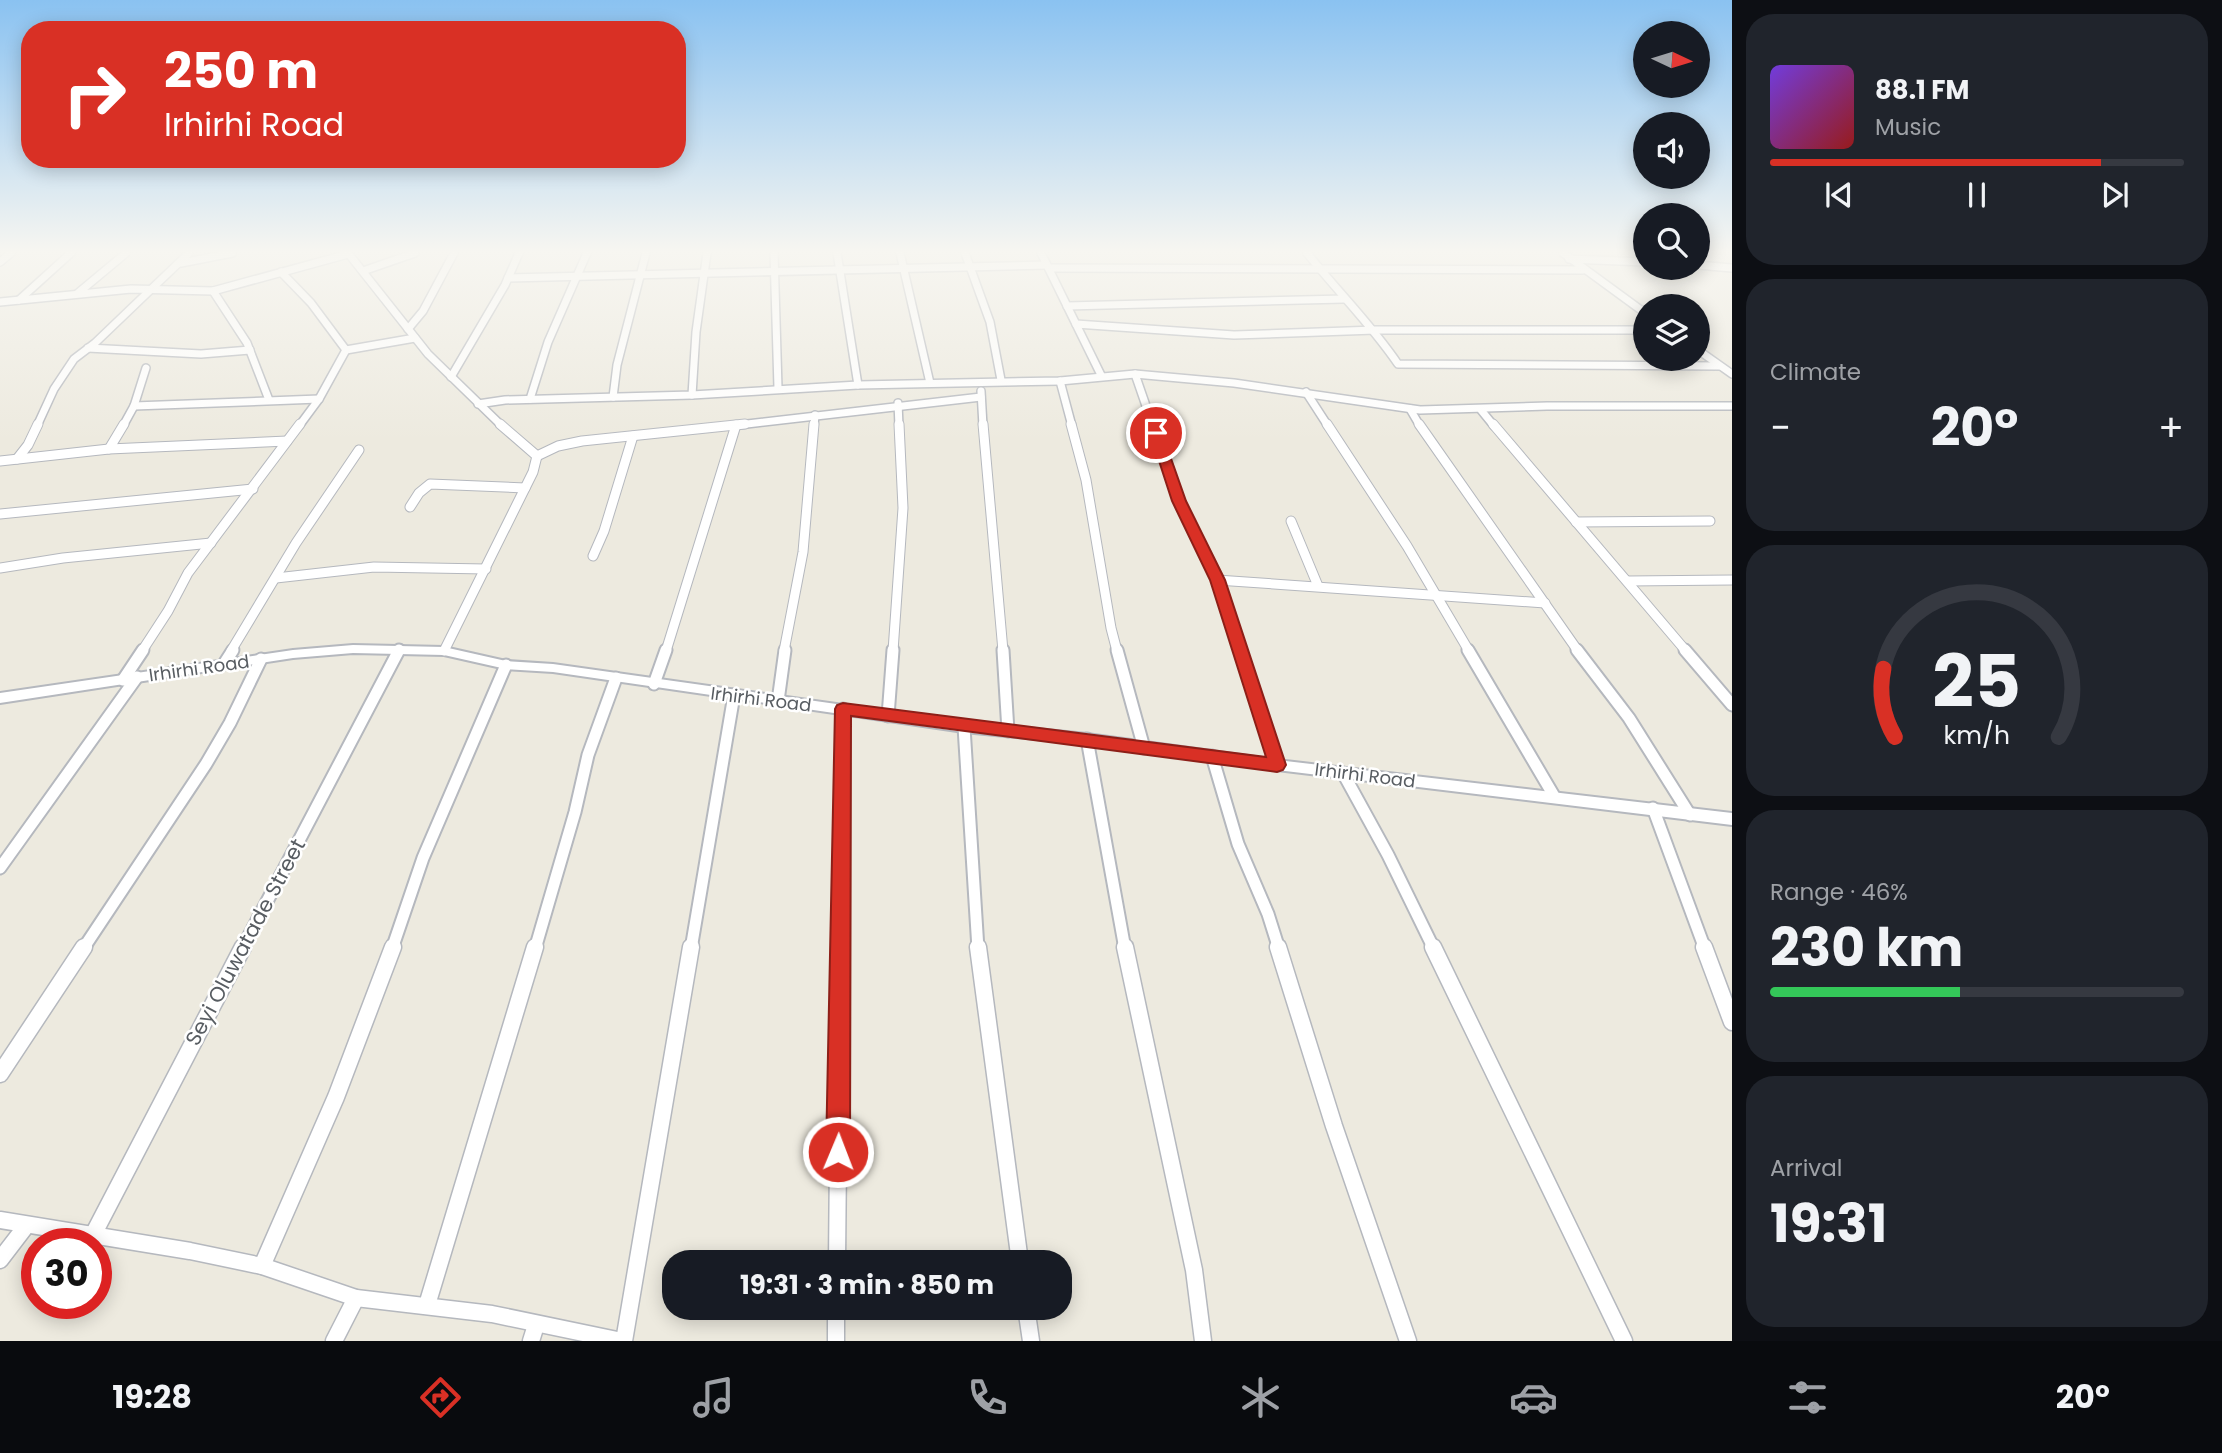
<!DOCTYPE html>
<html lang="en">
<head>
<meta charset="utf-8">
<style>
  body { margin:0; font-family:Poppins,sans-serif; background:#20242c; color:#f1f3f6; height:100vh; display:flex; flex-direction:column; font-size:26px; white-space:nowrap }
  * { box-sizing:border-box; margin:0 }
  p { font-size:23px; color:#9ea1a6 }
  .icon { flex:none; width:38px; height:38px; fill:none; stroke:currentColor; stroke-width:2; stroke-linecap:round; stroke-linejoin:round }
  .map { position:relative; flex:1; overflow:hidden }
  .details { display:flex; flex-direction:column; gap:14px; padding:14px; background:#0d0f14; width:490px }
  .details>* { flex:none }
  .guide { position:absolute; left:21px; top:21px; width:665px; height:147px; border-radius:28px; box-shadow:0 4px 18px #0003; background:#d93025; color:#fff; overflow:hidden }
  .needle { width:46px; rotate:94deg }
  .fabs { position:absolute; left:1633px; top:21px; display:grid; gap:14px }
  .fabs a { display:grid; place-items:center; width:77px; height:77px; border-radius:50%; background:#171b24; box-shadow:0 4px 18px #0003; font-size:35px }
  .speed { position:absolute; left:21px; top:1228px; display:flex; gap:14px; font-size:35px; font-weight:700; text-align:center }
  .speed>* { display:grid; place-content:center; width:91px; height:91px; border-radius:50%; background:#171b24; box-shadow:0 4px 18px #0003; line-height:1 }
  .speed .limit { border:10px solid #d22; background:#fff; color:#111 }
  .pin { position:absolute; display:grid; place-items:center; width:60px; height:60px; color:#fff; margin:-30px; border:4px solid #fff; border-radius:50%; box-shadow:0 2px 7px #0007 }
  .me { position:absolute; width:77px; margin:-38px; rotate:1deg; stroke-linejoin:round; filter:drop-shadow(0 0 5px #0008) }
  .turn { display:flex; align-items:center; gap:24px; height:147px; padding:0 28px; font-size:32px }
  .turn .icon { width:91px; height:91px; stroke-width:2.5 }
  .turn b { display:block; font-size:49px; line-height:60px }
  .big { font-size:52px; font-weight:700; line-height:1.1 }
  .details .widget { flex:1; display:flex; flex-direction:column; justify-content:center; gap:10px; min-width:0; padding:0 24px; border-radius:28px; background:#20242c }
  .details .dial { align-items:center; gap:0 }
  .dial svg { height:182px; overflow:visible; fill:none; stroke:#363941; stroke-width:7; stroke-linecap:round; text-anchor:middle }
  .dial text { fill:#f1f3f6; stroke:none }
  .song { display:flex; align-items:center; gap:21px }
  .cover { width:84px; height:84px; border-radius:10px; background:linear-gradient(135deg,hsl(260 70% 55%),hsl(0 70% 35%)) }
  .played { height:7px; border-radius:4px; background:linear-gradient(90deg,#d93025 80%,#363941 80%) }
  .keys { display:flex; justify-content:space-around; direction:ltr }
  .heat { display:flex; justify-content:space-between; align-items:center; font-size:38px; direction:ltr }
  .charge { height:10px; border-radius:5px; background:linear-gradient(90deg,#34c759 46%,#363941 0) }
  .trip { position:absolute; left:662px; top:1250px; width:410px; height:70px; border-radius:28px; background:#171b24; box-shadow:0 4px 18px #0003; font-weight:700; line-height:70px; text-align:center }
  .menu { display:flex; height:112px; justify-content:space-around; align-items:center; background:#090b0e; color:#9ea1a6 }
  .menu .icon { width:49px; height:49px }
  .menu .selected { color:#d93025 }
  .menu b { font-size:32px; color:#f1f3f6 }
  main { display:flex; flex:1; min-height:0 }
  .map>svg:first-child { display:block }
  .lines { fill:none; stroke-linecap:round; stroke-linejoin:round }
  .minor-far3-casing { stroke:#b5b8be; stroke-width:10 }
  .minor-far2-casing { stroke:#b5b8be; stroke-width:11 }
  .minor-far1-casing { stroke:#b5b8be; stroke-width:15 }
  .minor-casing { stroke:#b5b8be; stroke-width:19 }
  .tertiary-casing { stroke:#b5b8be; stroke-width:4 }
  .minor-far3 { stroke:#fff; stroke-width:7 }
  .minor-far2 { stroke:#fff; stroke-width:9 }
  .minor-far1 { stroke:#fff; stroke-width:11 }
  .minor { stroke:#fff; stroke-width:16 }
  .tertiary { fill:#fff; fill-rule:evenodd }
  .route { fill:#d93025; stroke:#8d1f18; stroke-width:2 }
  .labels { text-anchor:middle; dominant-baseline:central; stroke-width:5; stroke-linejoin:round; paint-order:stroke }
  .street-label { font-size:18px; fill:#585d62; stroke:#fff }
  .near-street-label { font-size:21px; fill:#585d62; stroke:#fff }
</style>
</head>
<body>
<main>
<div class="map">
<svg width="1732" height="1341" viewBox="0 0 1732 1341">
  <rect width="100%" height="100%" fill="#edeadf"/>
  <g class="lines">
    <defs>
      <g id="minor-far3">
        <path d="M348 253 428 354 502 426"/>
        <path d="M774 253 778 388"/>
        <path d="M837 253 858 385"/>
        <path d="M900 253 930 383"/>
        <path d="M965 253 990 322 1001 380"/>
        <path d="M1041 253 1101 375"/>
        <path d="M1307 253C1337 291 1371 324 1398 364L1719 366"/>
        <path d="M1563 253 1645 313"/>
        <path d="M1569 259 1645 262"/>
        <path d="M0 262 11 253"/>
        <path d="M181 263 232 253"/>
        <path d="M1698 265 1732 268"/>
        <path d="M1049 268 1583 270"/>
        <path d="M363 271 415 253"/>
        <path d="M281 272 311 303 346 350 319 399 299 426"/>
        <path d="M508 278 1047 265"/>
        <path d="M213 291 247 343 269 400"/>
        <path d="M78 293 126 253"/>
        <path d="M19 300 71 253"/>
        <path d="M0 302 131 289 213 291 348 254"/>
        <path d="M1067 306 1344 299"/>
        <path d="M1076 324 1234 335 1375 330H1645"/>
        <path d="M408 329 423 311 454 253"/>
        <path d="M88 348 201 354 250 350"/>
        <path d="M346 350 415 338"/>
        <path d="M1698 350 1732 374"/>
        <path d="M1135 374 1153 426"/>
        <path d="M451 377 505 285 519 253"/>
        <path d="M1060 381 1072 426"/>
        <path d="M981 391 983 426"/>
        <path d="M1306 392 1328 426"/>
        <path d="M692 395 696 332 707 253"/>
        <path d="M613 397 617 365 646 253"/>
        <path d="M530 399 548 342 587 253"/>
        <path d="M898 403 899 426"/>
        <path d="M478 404 505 400 692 395 858 385 1060 381 1135 374 1234 383 1420 410 1547 406H1732"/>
        <path d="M134 406 319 399"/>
        <path d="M1410 409 1420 426"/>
        <path d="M1481 410 1494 426"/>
        <path d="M37 426 54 389 74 359 95 343 189 253"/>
        <path d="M123 426 134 406 146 368"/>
        <path d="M730 426 981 397"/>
        <path d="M814 426 815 415"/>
      </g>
      <g id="minor-far2">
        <path d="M983 424 1003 651"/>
        <path d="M1071 424 1086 480 1111 628 1117 651"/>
        <path d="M1152 424 1179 501 1217 580 1240 651"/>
        <path d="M1327 424 1407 546 1469 651"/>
        <path d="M1419 424 1578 651"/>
        <path d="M1493 424 1686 651"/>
        <path d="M109 449 124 424"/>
        <path d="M537 456 558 446 582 441 745 424"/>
        <path d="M17 459 28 445 38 424"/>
        <path d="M0 461 109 449 287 441"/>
        <path d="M410 507 419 493 430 484 525 488"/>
        <path d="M0 514 253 489"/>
        <path d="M1291 521 1318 586"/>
        <path d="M1576 522 1710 521"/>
        <path d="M593 556 604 531 633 436"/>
        <path d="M0 568 63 558 211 543"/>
        <path d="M276 578 374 567 486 569"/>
        <path d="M1217 580 1545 603"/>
        <path d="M1628 581 1732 580"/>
        <path d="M142 651 168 611 188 573 300 424"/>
        <path d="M231 651 296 543 359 450"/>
        <path d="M444 651 533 472 537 456 500 424"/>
        <path d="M666 651 736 425"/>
        <path d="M784 651 803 552 814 424"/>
        <path d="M893 651 903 508 899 424"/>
      </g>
      <g id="minor-far1">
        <path d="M1003 650 1008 731"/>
        <path d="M1117 650 1144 748"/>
        <path d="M1240 650 1277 765"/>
        <path d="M1468 650 1554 796"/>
        <path d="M1577 650 1629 718 1690 815"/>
        <path d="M1685 650 1732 705"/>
        <path d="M224 664 233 650"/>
        <path d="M123 680 143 650"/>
        <path d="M654 684 666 650"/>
        <path d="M778 701 785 650"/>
        <path d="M888 716 893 650"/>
        <path d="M964 727 978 949"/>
        <path d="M1087 739 1125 949"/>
        <path d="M1212 756 1238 844 1268 914 1279 949"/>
        <path d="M1343 773 1388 855 1434 949"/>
        <path d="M1653 808 1705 949"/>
        <path d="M0 868 137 677"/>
        <path d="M83 949 206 764 230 723 261 659"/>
        <path d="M242 949 399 650"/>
        <path d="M392 949 423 858 506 665"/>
        <path d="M535 949 575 812 588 755 616 678"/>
        <path d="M691 949 734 695"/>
        <path d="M840 949 843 709"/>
      </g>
      <g id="minor">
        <path d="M978 947 1020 1262"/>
        <path d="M1125 947 1194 1270 1203 1341"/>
        <path d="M1278 947 1334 1126 1408 1341"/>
        <path d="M1433 947 1624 1341"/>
        <path d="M1704 947 1732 1022"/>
        <path d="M0 1074 84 947"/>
        <path d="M0 1220 190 1251 262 1266 356 1298 492 1314 622 1341"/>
        <path d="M93 1235 243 947"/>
        <path d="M0 1260 26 1226"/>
        <path d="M837 1262 840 947"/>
        <path d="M262 1266 336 1097 393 947"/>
        <path d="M427 1305 535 947"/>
        <path d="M836 1307V1341"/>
        <path d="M1026 1307 1031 1341"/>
        <path d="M334 1341 356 1298"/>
        <path d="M531 1341 536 1325"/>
        <path d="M624 1341 691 947"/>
      </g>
      <path id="tertiary" d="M353 645 444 647 506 661 553 664 964 722 1087 734 1277 760 1732 813V825L1277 770 1087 744 964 732 553 672 506 669 444 655 353 653 293 658 0 703V693L293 650Z"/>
    </defs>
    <!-- minor-far3 casing -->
    <use href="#minor-far3" class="minor-far3-casing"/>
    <!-- minor-far2 casing -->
    <use href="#minor-far2" class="minor-far2-casing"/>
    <!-- minor-far1 casing -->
    <use href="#minor-far1" class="minor-far1-casing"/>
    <!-- minor casing -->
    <use href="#minor" class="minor-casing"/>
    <!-- tertiary casing -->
    <use href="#tertiary" class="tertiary-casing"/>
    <!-- minor-far3 -->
    <use href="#minor-far3" class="minor-far3"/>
    <!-- minor-far2 -->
    <use href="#minor-far2" class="minor-far2"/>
    <!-- minor-far1 -->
    <use href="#minor-far1" class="minor-far1"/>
    <!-- minor -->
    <use href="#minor" class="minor"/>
    <!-- tertiary -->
    <use href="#tertiary" class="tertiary"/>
  </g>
  <!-- sky -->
  <linearGradient id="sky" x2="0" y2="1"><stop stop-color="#8ac2f1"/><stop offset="0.57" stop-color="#f7f6f1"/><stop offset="1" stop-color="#f7f6f1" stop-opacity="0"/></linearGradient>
  <rect width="1732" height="441" fill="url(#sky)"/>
  <!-- route -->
  <path class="route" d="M1156 430 1162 433 1186 501 1225 580 1286 765 1283 770 1277 772 851 716 850 1152 846 1161 838 1164 829 1161 826 1152 835 709 837 705 843 703 1266 757 1210 580 1172 501 1150 433Z"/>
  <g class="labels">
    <!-- street labels -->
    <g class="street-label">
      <text transform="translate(199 668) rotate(-8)">Irhirhi Road</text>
      <text transform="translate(761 699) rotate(7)">Irhirhi Road</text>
      <text transform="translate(1365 775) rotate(7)">Irhirhi Road</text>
    </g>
    <!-- near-street labels -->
    <g class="near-street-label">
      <text transform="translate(245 942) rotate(-62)">Seyi Oluwatade Street</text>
    </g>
  </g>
</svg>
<div class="fabs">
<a><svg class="needle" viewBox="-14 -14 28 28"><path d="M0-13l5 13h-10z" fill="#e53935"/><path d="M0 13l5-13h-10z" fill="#9ea1a6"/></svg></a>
<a><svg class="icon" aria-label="sound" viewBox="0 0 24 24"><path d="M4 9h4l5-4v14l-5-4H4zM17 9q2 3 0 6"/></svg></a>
<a><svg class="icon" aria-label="search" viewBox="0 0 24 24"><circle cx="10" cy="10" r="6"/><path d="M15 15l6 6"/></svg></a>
<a><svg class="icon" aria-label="layers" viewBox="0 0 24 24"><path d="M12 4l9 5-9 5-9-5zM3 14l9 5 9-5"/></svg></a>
</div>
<div class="speed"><div class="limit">30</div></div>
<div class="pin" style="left:1156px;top:433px;background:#d93025"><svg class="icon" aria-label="arrive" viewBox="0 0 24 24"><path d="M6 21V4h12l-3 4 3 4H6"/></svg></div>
<svg class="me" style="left:838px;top:1152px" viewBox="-20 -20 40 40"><circle r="17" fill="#d93025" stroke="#fff" stroke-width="3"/><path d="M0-11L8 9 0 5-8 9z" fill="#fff"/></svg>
<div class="trip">19:31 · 3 min · 850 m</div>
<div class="guide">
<div class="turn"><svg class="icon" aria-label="right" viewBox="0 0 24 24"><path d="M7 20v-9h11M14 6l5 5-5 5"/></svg><div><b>250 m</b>Irhirhi Road</div></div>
</div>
</div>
<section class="details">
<div class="widget">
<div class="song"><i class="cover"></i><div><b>88.1 FM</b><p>Music</p></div></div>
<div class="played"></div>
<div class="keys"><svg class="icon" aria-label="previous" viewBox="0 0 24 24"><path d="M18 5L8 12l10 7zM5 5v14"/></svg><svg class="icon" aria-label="pause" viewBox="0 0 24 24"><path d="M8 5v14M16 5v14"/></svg><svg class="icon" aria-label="next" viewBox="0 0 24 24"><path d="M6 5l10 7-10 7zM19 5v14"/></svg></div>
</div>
<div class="widget"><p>Climate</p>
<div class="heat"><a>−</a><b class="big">20°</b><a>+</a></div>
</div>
<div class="widget dial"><svg viewBox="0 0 100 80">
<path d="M14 69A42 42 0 1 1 86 69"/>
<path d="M14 69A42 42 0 0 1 9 39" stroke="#d93025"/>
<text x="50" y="56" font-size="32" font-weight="700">25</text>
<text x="50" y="72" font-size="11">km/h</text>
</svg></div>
<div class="widget"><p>Range · 46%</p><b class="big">230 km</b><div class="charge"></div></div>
<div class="widget"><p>Arrival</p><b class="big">19:31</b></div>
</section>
</main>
<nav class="menu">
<b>19:28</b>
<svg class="icon selected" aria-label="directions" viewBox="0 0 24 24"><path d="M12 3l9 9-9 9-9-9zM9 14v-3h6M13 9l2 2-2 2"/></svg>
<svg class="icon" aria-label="music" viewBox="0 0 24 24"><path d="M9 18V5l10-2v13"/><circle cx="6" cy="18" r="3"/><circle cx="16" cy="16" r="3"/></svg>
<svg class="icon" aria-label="phone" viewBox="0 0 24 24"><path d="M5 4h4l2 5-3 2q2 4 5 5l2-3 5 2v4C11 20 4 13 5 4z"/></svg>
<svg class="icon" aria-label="climate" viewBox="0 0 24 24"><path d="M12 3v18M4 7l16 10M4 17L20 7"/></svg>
<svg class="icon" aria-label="car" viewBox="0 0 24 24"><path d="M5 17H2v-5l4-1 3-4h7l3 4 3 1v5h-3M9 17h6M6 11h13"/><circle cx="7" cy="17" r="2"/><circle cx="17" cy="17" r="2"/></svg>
<svg class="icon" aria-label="filters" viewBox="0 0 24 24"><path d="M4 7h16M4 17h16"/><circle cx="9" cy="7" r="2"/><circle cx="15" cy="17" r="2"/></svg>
<b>20°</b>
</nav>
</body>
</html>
